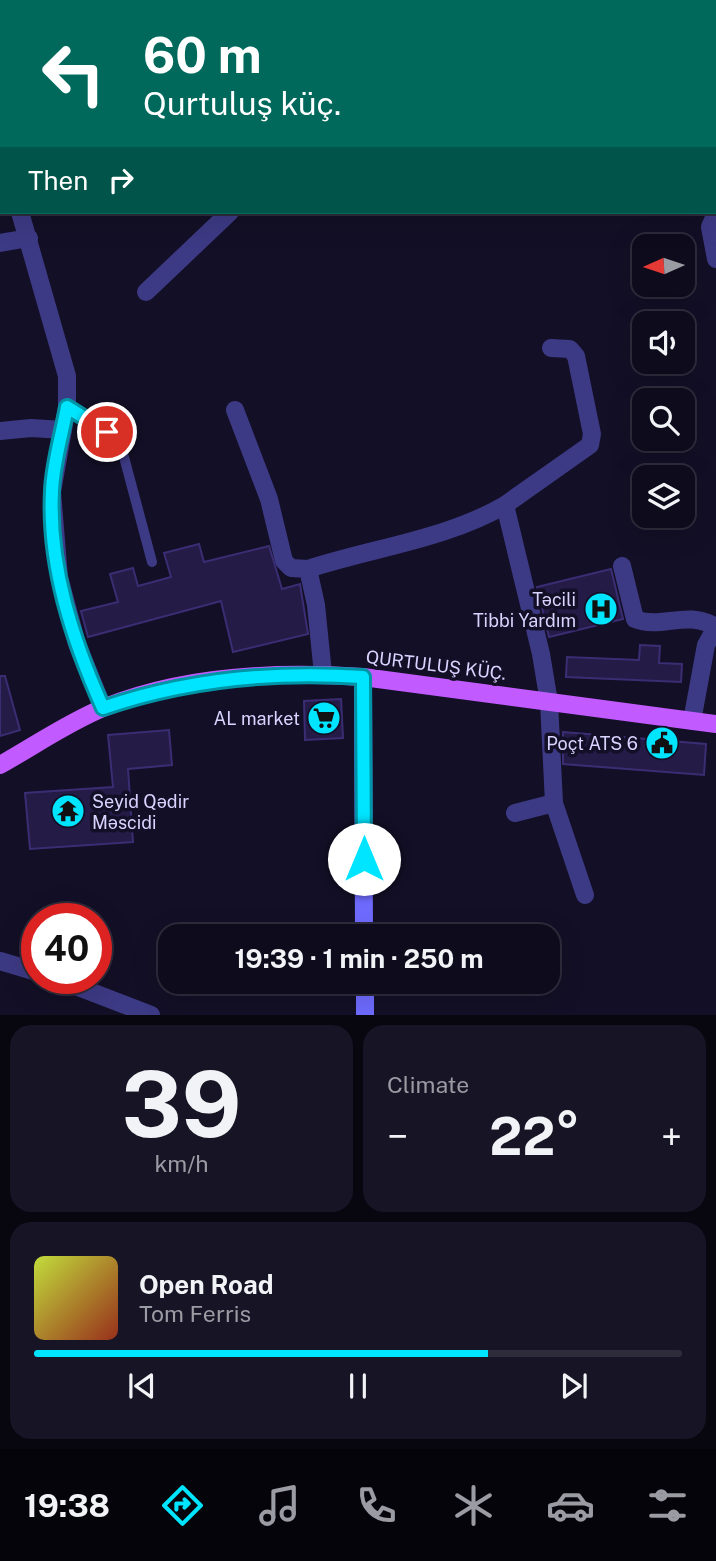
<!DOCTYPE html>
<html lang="en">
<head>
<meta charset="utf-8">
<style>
  body { margin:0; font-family:"Public Sans",sans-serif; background:#171425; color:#f1f3f6; height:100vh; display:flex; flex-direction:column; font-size:26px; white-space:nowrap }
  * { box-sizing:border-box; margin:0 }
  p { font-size:23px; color:#9b9ba3 }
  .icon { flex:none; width:38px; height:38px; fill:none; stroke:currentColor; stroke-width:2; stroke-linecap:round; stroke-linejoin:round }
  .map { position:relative; height:1015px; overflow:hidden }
  .panel { display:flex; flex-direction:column; gap:10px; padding:10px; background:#08060f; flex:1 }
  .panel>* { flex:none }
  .banner { position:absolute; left:0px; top:0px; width:718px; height:214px; box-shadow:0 7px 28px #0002,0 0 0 2px #2e2b3b; background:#00695c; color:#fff; overflow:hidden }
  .needle { width:46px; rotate:267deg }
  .buttons { position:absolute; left:632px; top:234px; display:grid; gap:14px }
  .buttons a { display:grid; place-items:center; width:63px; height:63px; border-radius:14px; background:#0e0b1c; box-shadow:0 7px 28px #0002,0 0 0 2px #2e2b3b; font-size:35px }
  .speed { position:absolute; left:21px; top:903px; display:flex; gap:14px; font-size:35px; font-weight:700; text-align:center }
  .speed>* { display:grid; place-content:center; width:91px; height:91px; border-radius:50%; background:#0e0b1c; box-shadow:0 7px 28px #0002,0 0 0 2px #2e2b3b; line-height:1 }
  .speed .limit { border:10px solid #d22; background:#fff; color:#111 }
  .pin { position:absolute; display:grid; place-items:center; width:60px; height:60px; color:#fff; margin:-30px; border:4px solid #fff; border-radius:50%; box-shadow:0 2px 7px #0007 }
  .me { position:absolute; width:77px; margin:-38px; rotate:0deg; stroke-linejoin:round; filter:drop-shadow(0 0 5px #0008) }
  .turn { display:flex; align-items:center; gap:24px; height:147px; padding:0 28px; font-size:32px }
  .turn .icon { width:91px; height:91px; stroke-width:2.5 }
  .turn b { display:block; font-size:49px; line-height:60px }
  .then { display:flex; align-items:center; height:66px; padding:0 28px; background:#0003; gap:14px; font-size:26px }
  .big { font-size:52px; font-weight:700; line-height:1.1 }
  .panel .widget { flex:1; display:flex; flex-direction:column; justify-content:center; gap:10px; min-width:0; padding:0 24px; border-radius:21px; background:#171425 }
  .panel .dial { align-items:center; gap:0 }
  .dial b { font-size:91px; line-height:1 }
  .song { display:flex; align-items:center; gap:21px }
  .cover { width:84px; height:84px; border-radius:10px; background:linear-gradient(135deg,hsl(70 70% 55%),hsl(10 70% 35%)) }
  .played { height:7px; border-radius:4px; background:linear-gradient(90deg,#00e5ff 70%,#2e2b3b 70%) }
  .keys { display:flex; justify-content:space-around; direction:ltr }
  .heat { display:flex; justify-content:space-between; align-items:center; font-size:38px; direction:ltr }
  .panel .tiles { flex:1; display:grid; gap:10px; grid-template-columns:1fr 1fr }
  .widget:last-child { grid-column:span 2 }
  .trip { position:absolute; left:158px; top:924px; width:402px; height:70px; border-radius:21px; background:#0e0b1c; box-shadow:0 7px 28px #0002,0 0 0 2px #2e2b3b; font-weight:700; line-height:70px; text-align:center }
  .menu { display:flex; height:112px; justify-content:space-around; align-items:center; background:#06040b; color:#9b9ba3 }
  .menu .icon { width:49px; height:49px }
  .menu .selected { color:#00e5ff }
  .menu b { font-size:32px; color:#f1f3f6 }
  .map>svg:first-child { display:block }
  .building { fill:#241b47; stroke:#3b2d73; stroke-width:2 }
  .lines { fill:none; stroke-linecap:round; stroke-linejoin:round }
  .lane { stroke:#3d3a85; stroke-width:10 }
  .street { stroke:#3d3a85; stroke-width:18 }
  .secondary { stroke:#6f6bff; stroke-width:18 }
  .primary { stroke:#c25bff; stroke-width:18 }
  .route-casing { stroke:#0095a6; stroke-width:18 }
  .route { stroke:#00e5ff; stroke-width:12 }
  .labels { text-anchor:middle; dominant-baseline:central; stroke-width:7; stroke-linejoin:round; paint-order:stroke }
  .poi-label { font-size:18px; fill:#d9d4ff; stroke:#130f26; text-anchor:end }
  .street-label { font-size:18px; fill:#d9d4ff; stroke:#130f26 }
</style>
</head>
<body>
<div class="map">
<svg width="716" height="1015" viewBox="0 0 716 1015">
  <rect width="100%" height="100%" fill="#130f26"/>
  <!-- building -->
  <g class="building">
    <path d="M199 544 204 562 269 546 282 589 300 584 308 634 233 652 221 601 88 637 81 611 118 602 110 574 133 568 138 586 171 577 164 553Z"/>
    <path d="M611 569 623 619 549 637 537 587Z"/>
    <path d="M640 645 660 646 659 663 682 664 681 682 566 677 567 657 639 660Z"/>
    <path d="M0 676H5L20 730 0 736Z"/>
    <path d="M341 699 343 738 305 740 304 701Z"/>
    <path d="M169 730 172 765 128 769 133 842 30 849 25 793 113 787 108 735Z"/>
    <path d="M563 732 706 744 704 775 563 764Z"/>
  </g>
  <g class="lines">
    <!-- lane -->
    <path class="lane" d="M67 407C90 422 111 432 124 457L152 562"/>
    <!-- street -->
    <g class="street">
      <path d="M120 2V0"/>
      <path d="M351 2 352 0"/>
      <path d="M0 164 2 165"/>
      <path d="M0 205H2"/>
      <path d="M20 212 67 376V407L52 492 59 577 77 644 103 708"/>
      <path d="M716 213 710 227 716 259"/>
      <path d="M0 243 29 238"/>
      <path d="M146 292 230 212"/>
      <path d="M235 410 269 499 284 561 291 568 308 569 316 605 323 674"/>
      <path d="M0 431 31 428 63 430"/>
      <path d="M505 505 590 445 592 434 576 356 570 349 551 348"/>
      <path d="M622 566 635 619C662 630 686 609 716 627L706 645 692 721"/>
      <path d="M308 569C372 548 447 539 505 505L541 654 549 702 554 803 585 895"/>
      <path d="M515 813 554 803"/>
      <path d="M0 961 37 972"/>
      <path d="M55 978 151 1015"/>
    </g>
    <!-- secondary -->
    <g class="secondary">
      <path d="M363 677 364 936"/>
      <path d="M365 982V1015"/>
    </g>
    <!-- primary -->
    <path class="primary" d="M0 765C34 746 67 723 103 708 184 675 277 671 363 677L716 724"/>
  </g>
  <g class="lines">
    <defs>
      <path id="route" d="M107 432 67 407C62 435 53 463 52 491 48 566 73 641 103 708 187 679 274 671 363 677L364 859"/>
    </defs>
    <!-- route casing -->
    <use href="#route" class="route-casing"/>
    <!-- route -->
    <use href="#route" class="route"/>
  </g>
  <!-- icons -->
  <defs>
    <symbol id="hospital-disc" viewBox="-11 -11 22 22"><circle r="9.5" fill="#00e5ff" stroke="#130f26"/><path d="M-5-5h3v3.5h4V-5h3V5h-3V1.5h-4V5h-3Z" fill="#111"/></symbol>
    <symbol id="supermarket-disc" viewBox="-11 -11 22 22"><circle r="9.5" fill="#00e5ff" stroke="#130f26"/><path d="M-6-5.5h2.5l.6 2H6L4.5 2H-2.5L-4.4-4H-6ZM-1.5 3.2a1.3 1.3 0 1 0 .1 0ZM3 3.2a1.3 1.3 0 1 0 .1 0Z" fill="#111"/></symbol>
    <symbol id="civic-disc" viewBox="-11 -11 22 22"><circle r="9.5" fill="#00e5ff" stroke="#130f26"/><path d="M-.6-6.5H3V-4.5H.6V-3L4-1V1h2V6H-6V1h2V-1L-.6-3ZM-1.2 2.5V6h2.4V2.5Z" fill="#111"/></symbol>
    <symbol id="temple-disc" viewBox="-11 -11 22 22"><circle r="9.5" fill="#00e5ff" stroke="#130f26"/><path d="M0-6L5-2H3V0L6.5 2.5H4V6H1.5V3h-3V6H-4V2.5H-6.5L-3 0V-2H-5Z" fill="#111"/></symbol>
  </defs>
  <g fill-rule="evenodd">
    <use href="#hospital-disc" x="582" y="590" width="38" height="38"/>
    <use href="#supermarket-disc" x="305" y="699" width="38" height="38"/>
    <use href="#civic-disc" x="643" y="724" width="38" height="38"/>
    <use href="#temple-disc" x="49" y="792" width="38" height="38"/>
  </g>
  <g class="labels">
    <!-- poi labels -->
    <g class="poi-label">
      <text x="576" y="599">Təcili<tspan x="576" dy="21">Tibbi Yardım</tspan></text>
      <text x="300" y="718">AL market</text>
      <text x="638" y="743">Poçt ATS 6</text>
      <text x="92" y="801" text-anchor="start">Seyid Qədir<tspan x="92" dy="21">Məscidi</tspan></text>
    </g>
    <!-- street labels -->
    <g class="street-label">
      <text transform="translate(436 665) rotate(7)">QURTULUŞ KÜÇ.</text>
    </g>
  </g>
</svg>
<div class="buttons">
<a><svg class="needle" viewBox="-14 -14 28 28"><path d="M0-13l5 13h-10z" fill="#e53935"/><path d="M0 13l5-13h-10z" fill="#9b9ba3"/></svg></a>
<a><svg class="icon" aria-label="sound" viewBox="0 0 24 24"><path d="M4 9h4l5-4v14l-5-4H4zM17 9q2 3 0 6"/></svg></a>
<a><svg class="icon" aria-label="search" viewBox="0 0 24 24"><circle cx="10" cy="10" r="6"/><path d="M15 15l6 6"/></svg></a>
<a><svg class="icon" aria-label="layers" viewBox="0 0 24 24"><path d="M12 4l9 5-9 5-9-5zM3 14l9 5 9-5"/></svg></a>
</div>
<div class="speed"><div class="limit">40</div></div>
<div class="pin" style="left:107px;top:432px;background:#d93025"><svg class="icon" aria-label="arrive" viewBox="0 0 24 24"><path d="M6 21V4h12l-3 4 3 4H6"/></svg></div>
<svg class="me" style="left:364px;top:859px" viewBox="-20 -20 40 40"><circle r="19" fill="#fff"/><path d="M0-13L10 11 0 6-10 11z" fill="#00e5ff"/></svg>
<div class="trip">19:39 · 1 min · 250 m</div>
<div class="banner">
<div class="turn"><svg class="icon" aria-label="left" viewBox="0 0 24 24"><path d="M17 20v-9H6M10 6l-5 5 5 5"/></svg><div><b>60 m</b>Qurtuluş küç.</div></div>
<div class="then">Then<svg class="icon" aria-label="right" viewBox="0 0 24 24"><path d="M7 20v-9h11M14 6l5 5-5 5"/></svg></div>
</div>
</div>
<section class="panel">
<div class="tiles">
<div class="widget dial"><b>39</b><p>km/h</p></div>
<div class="widget"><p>Climate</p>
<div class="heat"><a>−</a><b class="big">22°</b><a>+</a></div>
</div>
<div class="widget">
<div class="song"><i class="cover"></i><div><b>Open Road</b><p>Tom Ferris</p></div></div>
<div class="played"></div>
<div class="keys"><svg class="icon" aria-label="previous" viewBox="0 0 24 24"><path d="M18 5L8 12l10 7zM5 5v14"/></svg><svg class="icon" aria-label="pause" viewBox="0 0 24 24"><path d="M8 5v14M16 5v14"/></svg><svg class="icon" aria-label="next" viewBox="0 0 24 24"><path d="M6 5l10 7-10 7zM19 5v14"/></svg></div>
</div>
</div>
</section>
<nav class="menu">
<b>19:38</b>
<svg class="icon selected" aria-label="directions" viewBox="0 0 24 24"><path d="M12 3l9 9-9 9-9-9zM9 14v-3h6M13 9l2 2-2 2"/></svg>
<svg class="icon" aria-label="music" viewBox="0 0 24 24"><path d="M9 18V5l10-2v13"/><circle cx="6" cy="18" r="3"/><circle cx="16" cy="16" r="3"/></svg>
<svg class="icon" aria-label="phone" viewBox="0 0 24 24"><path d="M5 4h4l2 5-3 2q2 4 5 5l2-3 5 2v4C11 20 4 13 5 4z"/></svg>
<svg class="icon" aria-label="climate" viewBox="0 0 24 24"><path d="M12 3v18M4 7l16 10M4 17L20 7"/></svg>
<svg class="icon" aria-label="car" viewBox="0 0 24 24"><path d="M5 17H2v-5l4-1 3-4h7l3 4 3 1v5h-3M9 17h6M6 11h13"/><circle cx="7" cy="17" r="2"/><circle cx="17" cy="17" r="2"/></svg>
<svg class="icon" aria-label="filters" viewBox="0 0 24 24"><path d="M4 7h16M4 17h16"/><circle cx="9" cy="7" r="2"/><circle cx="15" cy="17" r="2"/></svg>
</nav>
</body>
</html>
